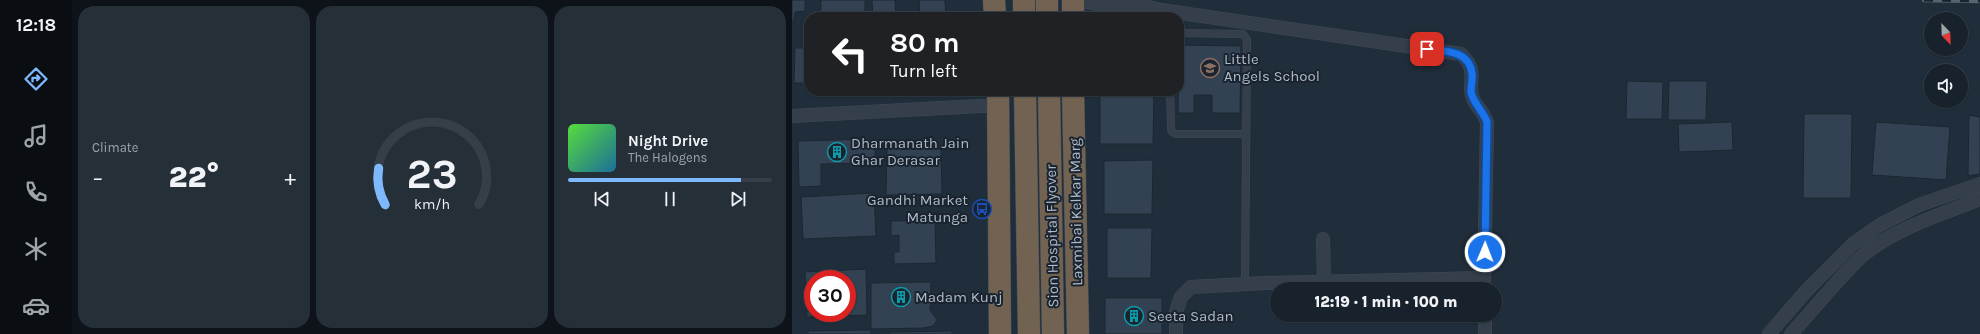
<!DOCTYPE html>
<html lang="en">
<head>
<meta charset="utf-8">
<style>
  body { margin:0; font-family:Karla,sans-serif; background:#252f38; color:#f1f3f6; height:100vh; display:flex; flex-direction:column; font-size:15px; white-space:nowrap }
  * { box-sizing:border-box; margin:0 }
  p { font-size:13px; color:#9fa4a9 }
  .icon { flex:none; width:22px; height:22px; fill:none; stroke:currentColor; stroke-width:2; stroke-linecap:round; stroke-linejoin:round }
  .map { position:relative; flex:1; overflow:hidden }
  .panel { display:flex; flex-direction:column; gap:6px; padding:6px; background:#0d1318; width:720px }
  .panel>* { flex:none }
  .banner { position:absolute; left:12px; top:12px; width:380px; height:84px; border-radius:16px; box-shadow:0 1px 3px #0004,0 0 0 1px #363f48; background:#202124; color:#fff; overflow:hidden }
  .needle { width:26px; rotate:157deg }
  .buttons { position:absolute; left:1132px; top:12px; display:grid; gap:8px }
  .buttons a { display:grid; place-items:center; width:44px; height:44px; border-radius:50%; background:#18222c; box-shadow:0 1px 3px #0004,0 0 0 1px #363f48; font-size:20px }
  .speed { position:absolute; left:12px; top:270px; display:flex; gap:8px; font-size:20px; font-weight:700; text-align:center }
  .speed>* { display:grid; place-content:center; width:52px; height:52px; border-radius:50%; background:#18222c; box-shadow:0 1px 3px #0004,0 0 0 1px #363f48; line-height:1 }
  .speed .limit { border:6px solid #d22; background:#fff; color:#111 }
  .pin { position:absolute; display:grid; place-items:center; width:34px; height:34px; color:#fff; margin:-17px; border-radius:8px; box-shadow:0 2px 6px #0006 }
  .me { position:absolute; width:44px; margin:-22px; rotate:1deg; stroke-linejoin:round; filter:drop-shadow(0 0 3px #0008) }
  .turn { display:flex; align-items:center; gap:14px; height:84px; padding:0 20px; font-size:18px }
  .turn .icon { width:52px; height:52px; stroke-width:2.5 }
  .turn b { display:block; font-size:28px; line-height:34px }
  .big { font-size:30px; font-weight:800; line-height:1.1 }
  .panel .card { flex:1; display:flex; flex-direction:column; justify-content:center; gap:6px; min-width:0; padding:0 14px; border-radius:16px; background:#252f38 }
  .panel .dial { align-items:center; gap:0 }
  .dial svg { height:104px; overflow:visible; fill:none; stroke:#363f48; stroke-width:7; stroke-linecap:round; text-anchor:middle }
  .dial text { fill:#f1f3f6; stroke:none }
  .song { display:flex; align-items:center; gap:12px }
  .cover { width:48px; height:48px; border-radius:6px; background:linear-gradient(135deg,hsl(110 70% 55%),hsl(200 70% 35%)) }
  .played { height:4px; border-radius:2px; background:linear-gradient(90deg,#7eb9fd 85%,#363f48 85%) }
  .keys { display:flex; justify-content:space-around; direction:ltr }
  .heat { display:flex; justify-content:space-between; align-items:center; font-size:22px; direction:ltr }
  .panel .tiles { flex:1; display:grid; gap:6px; grid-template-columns:repeat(3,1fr) }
  .trip { position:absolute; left:478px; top:282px; width:232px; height:40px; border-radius:20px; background:#18222c; box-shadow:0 1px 3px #0004,0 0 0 1px #363f48; font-weight:800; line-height:40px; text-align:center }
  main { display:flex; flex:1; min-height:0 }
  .menu { display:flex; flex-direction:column; width:72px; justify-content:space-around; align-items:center; background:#0a0e12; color:#9fa4a9 }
  .menu .icon { width:28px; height:28px }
  .menu .active { color:#7eb9fd }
  .menu b { font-size:18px; color:#f1f3f6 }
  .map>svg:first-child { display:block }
  .building { fill:#324252; stroke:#1c2632; fill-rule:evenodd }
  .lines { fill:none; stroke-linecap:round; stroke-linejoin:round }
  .lane-casing { stroke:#404b57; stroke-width:8 }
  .street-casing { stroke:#404b57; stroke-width:14 }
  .highway-casing { stroke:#3f4a56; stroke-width:23 }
  .lane { stroke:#343f4b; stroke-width:7 }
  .street { stroke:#343f4b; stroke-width:13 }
  .highway { stroke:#726251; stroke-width:22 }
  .rail-casing { stroke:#566472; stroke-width:4.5 }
  .rail { stroke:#1a2430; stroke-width:3; stroke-dasharray:9; stroke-linecap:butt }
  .route-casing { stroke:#114b97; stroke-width:10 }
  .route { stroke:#1a73e8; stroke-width:7 }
  .labels { text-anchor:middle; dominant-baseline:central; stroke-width:4; stroke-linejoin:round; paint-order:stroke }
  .poi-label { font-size:15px; fill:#afbac7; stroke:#1a2430; text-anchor:start }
  .street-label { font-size:15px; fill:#afbac7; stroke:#1a2430 }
</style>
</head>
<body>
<main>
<nav class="menu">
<b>12:18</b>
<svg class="icon active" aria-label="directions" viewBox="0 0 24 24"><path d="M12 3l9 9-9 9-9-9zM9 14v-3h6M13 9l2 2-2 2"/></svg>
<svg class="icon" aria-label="music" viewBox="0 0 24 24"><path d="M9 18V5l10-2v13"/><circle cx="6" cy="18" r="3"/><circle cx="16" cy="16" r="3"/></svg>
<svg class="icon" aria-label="phone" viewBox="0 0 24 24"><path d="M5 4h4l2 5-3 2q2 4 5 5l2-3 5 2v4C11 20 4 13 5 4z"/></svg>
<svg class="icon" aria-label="climate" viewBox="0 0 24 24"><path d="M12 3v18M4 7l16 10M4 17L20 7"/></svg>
<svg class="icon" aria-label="car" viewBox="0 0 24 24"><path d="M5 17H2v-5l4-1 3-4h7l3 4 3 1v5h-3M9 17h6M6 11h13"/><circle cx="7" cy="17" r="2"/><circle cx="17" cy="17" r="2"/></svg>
</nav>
<section class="panel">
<div class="tiles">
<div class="card"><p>Climate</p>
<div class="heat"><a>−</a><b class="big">22°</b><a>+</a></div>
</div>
<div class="card dial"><svg viewBox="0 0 100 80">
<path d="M14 69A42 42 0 1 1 86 69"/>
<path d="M14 69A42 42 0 0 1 9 41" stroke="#7eb9fd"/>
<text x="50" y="56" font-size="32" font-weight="700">23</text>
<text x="50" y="72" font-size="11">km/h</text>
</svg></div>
<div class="card">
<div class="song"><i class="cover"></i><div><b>Night Drive</b><p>The Halogens</p></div></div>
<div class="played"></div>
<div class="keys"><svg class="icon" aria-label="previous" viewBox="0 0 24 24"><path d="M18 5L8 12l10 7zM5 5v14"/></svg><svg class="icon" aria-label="pause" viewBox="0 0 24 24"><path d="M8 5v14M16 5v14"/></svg><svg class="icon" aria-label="next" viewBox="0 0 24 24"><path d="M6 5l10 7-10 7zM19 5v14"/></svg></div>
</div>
</div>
</section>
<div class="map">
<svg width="1188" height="334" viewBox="0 0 1188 334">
  <rect width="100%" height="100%" fill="#202e3b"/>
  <!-- building -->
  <g class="building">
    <path d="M0 0H13V11L3 12 2 21H0Z"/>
    <rect x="29" y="0" width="44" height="17"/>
    <path d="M80 0H103L104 17H81Z"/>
    <path d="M127 0H153L154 17H128Z"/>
    <path d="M387 45 449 46 448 113H420V95H402V113H386Z"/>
    <path d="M3 48H17V83H2Z"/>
    <path d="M835 81 871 82 870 119H834Z"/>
    <path d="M877 81H915L914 120H876Z"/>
    <path d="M308 91H362L361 144H308Z"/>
    <path d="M1012 114H1060L1059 198H1011Z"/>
    <path d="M1177 115 1188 117V174L1176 176Z"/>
    <path d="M940 122 941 150 887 152 886 124Z"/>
    <path d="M1084 122 1158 127 1154 180 1080 175Z"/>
    <path d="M83 139V163L29 164V186L7 187 6 141Z"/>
    <path d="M95 148 149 149 150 194 94 195Z"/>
    <path d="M361 160 360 214H312V161Z"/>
    <path d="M82 193 84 236 11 239 9 197Z"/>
    <path d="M143 220 144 263 102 264V252H107V235L99 236V221Z"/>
    <path d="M315 228H360L359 278H315Z"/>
    <path d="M74 269 75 315 15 317 13 272ZM21 279H55V313H21Z"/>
    <path d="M139 282 138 310 145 320 141 326 131 328 79 329V283Z"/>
    <rect x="313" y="298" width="57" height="36"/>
    <path d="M79 330V334H16V331Z"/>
    <path d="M160 331V334H98V332Z"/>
  </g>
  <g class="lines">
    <defs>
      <g id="lane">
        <path d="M387 33 451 34 455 40 453 283"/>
        <path d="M378 91 379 128 380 132 384 134H454"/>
      </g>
      <g id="street">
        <path d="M285 0 337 11"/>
        <path d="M325 0 369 10 669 54C689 73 673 83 682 101 686 108 692 113 695 122L692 289"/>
        <path d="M0 116 207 105"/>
        <path d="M531 239 532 281"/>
        <path d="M693 315V334"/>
        <path d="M384 334V312L389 297 399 287 473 283 692 278"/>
        <path d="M977 334 1015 290 1061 244 1088 225 1127 205 1188 184"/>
        <path d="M999 334C1022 309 1044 281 1068 258 1098 230 1151 214 1188 199"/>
      </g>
      <g id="highway">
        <path d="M202 0 203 17"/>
        <path d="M232 0V17"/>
        <path d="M255 0V17"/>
        <path d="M281 17V0"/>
        <path d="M206 91 208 334"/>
        <path d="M233 91 237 334"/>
        <path d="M257 91 261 334"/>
        <path d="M281 91 286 334"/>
      </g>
    </defs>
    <!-- lane casing -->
    <use href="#lane" class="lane-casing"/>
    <!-- street casing -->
    <use href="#street" class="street-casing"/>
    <!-- highway casing -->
    <use href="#highway" class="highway-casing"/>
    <!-- lane -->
    <use href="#lane" class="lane"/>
    <!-- street -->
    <use href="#street" class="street"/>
    <!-- highway -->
    <use href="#highway" class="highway"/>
    <defs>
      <path id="rail" d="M1132 0 1188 1"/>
    </defs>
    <!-- rail casing -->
    <use href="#rail" class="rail-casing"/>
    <!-- rail -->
    <use href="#rail" class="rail"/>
  </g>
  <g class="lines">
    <defs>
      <path id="route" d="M635 49C652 51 677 50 680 73 681 79 679 85 679 92 681 103 691 111 695 122L693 252"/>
    </defs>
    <!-- route casing -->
    <use href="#route" class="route-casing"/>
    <!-- route -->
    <use href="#route" class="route"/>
  </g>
  <!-- icons -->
  <defs>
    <symbol id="school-ring" viewBox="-11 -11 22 22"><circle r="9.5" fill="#1a2430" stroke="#8d6e63" stroke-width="1.5"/><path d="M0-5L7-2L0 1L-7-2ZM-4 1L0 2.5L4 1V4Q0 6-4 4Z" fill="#8d6e63"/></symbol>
    <symbol id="building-ring" viewBox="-11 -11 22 22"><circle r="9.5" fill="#1a2430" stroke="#0f9aa8" stroke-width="1.5"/><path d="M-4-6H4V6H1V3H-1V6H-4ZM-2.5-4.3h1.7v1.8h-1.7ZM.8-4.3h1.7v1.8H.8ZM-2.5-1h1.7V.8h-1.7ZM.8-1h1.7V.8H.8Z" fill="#0f9aa8"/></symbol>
    <symbol id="bus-ring" viewBox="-11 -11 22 22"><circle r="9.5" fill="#1a2430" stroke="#1a4fb4" stroke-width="1.5"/><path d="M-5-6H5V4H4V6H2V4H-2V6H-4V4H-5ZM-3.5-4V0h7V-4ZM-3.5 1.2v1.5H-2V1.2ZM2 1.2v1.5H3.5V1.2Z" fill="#1a4fb4"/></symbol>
  </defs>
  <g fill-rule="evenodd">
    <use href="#school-ring" x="407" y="57" width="22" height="22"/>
    <use href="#building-ring" x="34" y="141" width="22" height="22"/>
    <use href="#bus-ring" x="179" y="198" width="22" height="22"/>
    <use href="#building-ring" x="98" y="286" width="22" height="22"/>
    <use href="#building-ring" x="331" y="305" width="22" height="22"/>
  </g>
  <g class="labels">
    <!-- poi labels -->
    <g class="poi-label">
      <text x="432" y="59">Little<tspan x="432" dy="17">Angels School</tspan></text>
      <text x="59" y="143">Dharmanath Jain<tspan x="59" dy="17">Ghar Derasar</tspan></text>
      <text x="176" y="200" text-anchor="end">Gandhi Market<tspan x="176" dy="17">Matunga</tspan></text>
      <text x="123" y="297">Madam Kunj</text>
      <text x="356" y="316">Seeta Sadan</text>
    </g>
    <!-- street labels -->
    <g class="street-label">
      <text transform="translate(284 212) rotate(-91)">Laxmibai Kelkar Marg</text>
      <text transform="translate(260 236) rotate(-91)">Sion Hospital Flyover</text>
    </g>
  </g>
</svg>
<div class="buttons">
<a><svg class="needle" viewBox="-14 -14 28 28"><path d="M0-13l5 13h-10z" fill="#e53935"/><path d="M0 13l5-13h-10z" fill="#9fa4a9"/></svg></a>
<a><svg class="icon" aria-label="sound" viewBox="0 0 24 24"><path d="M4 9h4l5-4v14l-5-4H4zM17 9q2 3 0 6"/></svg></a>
</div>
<div class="speed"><div class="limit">30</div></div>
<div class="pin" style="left:635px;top:49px;background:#d93025"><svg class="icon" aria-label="arrive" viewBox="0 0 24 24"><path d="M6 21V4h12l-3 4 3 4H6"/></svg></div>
<svg class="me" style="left:693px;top:252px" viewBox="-20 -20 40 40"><circle r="17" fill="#1a73e8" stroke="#fff" stroke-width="3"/><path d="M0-11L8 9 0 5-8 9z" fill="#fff"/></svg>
<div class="trip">12:19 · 1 min · 100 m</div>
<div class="banner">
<div class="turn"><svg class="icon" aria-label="left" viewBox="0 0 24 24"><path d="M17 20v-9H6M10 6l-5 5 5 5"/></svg><div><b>80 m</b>Turn left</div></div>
</div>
</div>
</main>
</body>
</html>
